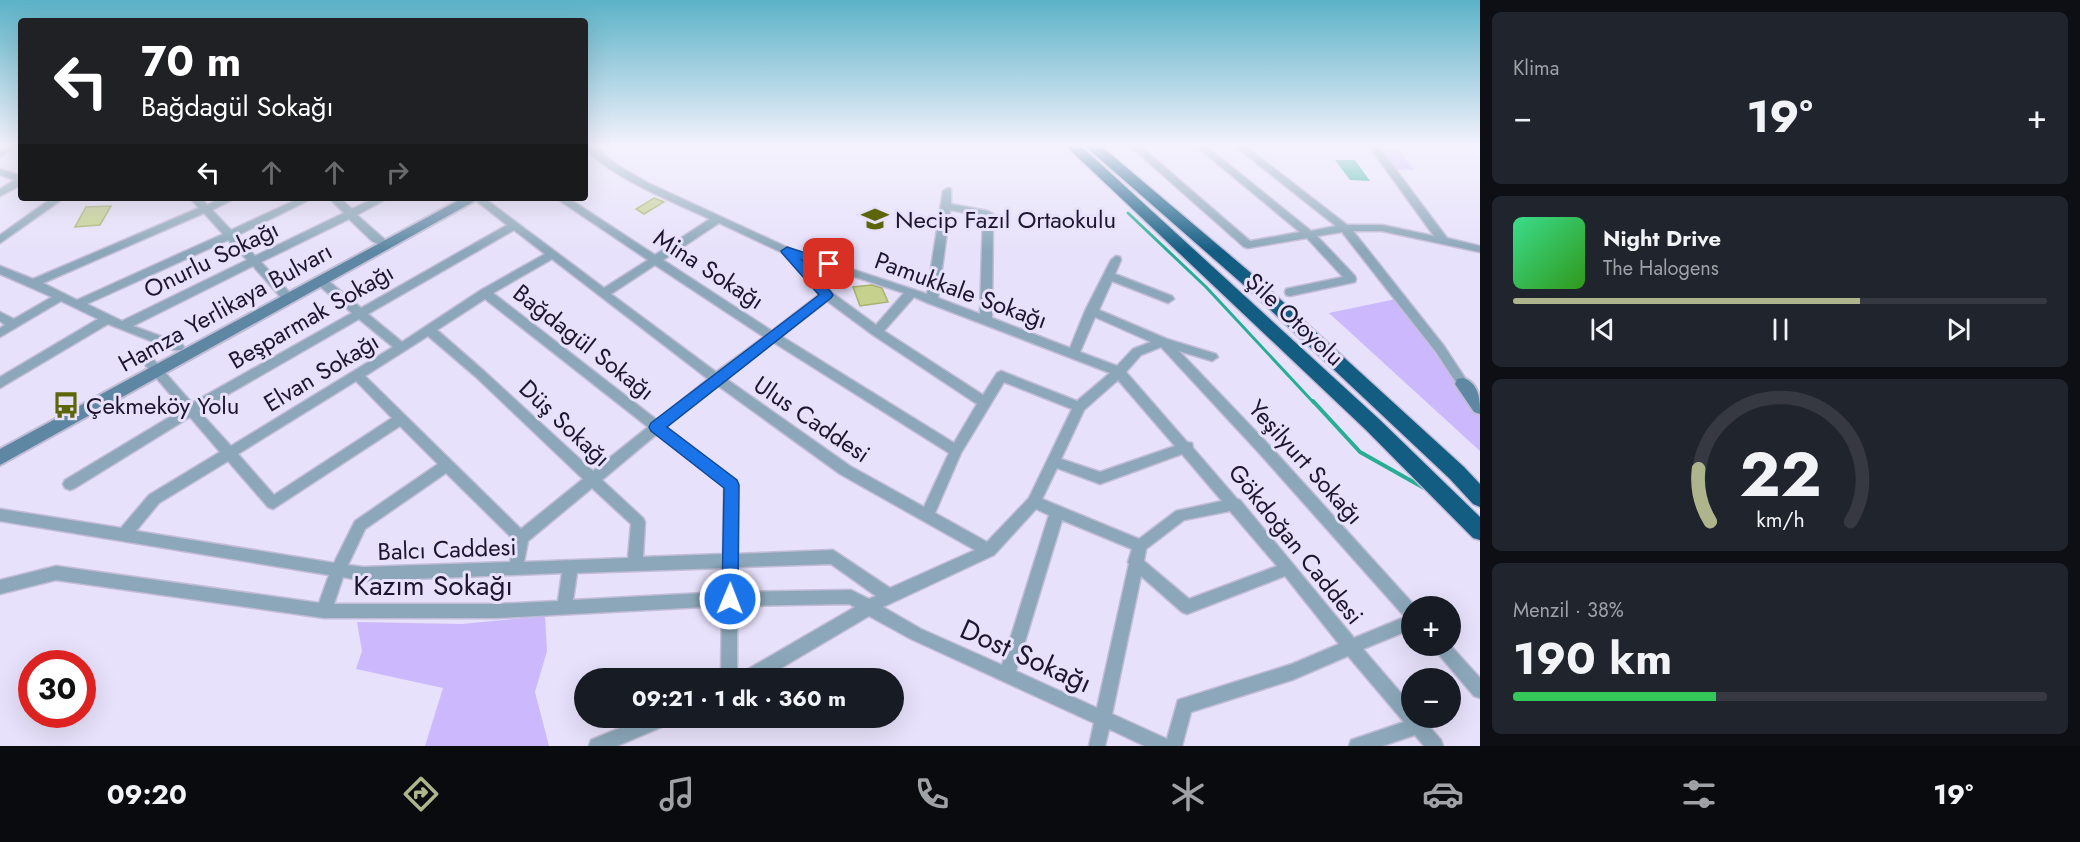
<!DOCTYPE html>
<html lang="tr">
<head>
<meta charset="utf-8">
<style>
  body { margin:0; font-family:Jost,sans-serif; background:#20242c; color:#f1f3f6; height:100vh; display:flex; flex-direction:column; font-size:22px; white-space:nowrap }
  * { box-sizing:border-box; margin:0 }
  p { font-size:20px; color:#9ea1a6 }
  .icon { flex:none; width:33px; height:33px; fill:none; stroke:currentColor; stroke-width:2; stroke-linecap:round; stroke-linejoin:round }
  .map { position:relative; flex:1; overflow:hidden }
  .side { display:flex; flex-direction:column; gap:12px; padding:12px; background:#0d0f14; width:600px }
  .side>* { flex:none }
  .guide { position:absolute; left:18px; top:18px; width:570px; height:183px; border-radius:6px; box-shadow:0 6px 24px #0002; background:#202124; color:#fff; overflow:hidden }
  .fabs { position:absolute; left:1401px; top:596px; display:grid; gap:12px }
  .fabs a { display:grid; place-items:center; width:60px; height:60px; border-radius:50%; background:#171b24; box-shadow:0 6px 24px #0002; font-size:30px }
  .speed { position:absolute; left:18px; top:650px; display:flex; gap:12px; font-size:30px; font-weight:700; text-align:center }
  .speed>* { display:grid; place-content:center; width:78px; height:78px; border-radius:50%; background:#171b24; box-shadow:0 6px 24px #0002; line-height:1 }
  .speed .limit { border:9px solid #d22; background:#fff; color:#111 }
  .pin { position:absolute; display:grid; place-items:center; width:51px; height:51px; color:#fff; margin:-26px; border-radius:12px; box-shadow:0 3px 9px #0006 }
  .me { position:absolute; width:66px; margin:-33px; rotate:1deg; stroke-linejoin:round; filter:drop-shadow(0 0 4px #0008) }
  .turn { display:flex; align-items:center; gap:21px; height:126px; padding:0 24px; font-size:27px }
  .turn .icon { width:78px; height:78px; stroke-width:2.5 }
  .turn b { display:block; font-size:42px; line-height:51px }
  .lanes { display:flex; align-items:center; height:57px; padding:0 24px; background:#0003; justify-content:center; gap:30px; direction:ltr }
  .lanes .off { opacity:.35 }
  .big { font-size:45px; font-weight:700; line-height:1.1 }
  .side .widget { flex:1; display:flex; flex-direction:column; justify-content:center; gap:9px; min-width:0; padding:0 21px; border-radius:9px; background:#20242c }
  .side .dial { align-items:center; gap:0 }
  .dial svg { height:156px; overflow:visible; fill:none; stroke:#363941; stroke-width:7; stroke-linecap:round; text-anchor:middle }
  .dial text { fill:#f1f3f6; stroke:none }
  .song { display:flex; align-items:center; gap:18px }
  .cover { width:72px; height:72px; border-radius:9px; background:linear-gradient(135deg,hsl(150 70% 55%),hsl(110 70% 35%)) }
  .played { height:6px; border-radius:3px; background:linear-gradient(90deg,#aeb48b 65%,#363941 65%) }
  .keys { display:flex; justify-content:space-around; direction:ltr }
  .heat { display:flex; justify-content:space-between; align-items:center; font-size:33px; direction:ltr }
  .charge { height:9px; border-radius:4px; background:linear-gradient(90deg,#34c759 38%,#363941 0) }
  .trip { position:absolute; left:574px; top:668px; width:330px; height:60px; border-radius:30px; background:#171b24; box-shadow:0 6px 24px #0002; font-weight:700; line-height:60px; text-align:center }
  .tabs { display:flex; height:96px; justify-content:space-around; align-items:center; background:#090b0e; color:#9ea1a6 }
  .tabs .icon { width:42px; height:42px }
  .tabs .active { color:#aeb48b }
  .tabs b { font-size:27px; color:#f1f3f6 }
  main { display:flex; flex:1; min-height:0 }
  .map>svg:first-child { display:block }
  .green { fill:#ccb9fd }
  .water { fill:#29ae95 }
  .lines { fill:none; stroke-linecap:round; stroke-linejoin:round }
  .stream-far1 { stroke:#29ae95; stroke-width:3 }
  .stream { stroke:#29ae95; stroke-width:4 }
  .building { fill:#c5d18d; stroke:#a7b26f; stroke-width:1.5 }
  .street-casing { stroke:#c3bcd6; stroke-width:3 }
  .secondary-casing { stroke:#c3bcd6; stroke-width:4 }
  .highway-casing { stroke:#c3bcd6; stroke-width:3 }
  .street { fill:#8ba7b9; fill-rule:evenodd }
  .secondary { fill:#5d87a2; fill-rule:evenodd }
  .highway { fill:#135d82; fill-rule:evenodd }
  .route { fill:#1a73e8; stroke:#114b97; stroke-width:1.5 }
  .labels { text-anchor:middle; dominant-baseline:central; stroke-width:6; stroke-linejoin:round; paint-order:stroke }
  .poi-label { font-size:24px; fill:#1d162e; stroke:#e7e1fb; text-anchor:start }
  .street-label { font-size:24px; fill:#1d162e; stroke:#e7e1fb }
  .near-street-label { font-size:28px; fill:#1d162e; stroke:#e7e1fb }
</style>
</head>
<body>
<main>
<div class="map">
<svg width="1480" height="746" viewBox="0 0 1480 746">
  <rect width="100%" height="100%" fill="#e7e1fb"/>
  <!-- green -->
  <g class="green">
    <path d="M1382 150 1399 151 1414 170H1397Z"/>
    <path d="M1396 299 1480 416V451L1329 313Z"/>
    <path d="M545 616 547 651 535 692 549 746H425L443 688 356 669 362 651 357 622 462 624Z"/>
  </g>
  <!-- water -->
  <path class="water" d="M1335 160H1355L1370 181 1350 180Z"/>
  <g class="lines">
    <!-- stream-far1 -->
    <path class="stream-far1" d="M1128 213 1206 287 1314 403"/>
    <!-- stream -->
    <path class="stream" d="M1313 401 1360 452 1424 488"/>
  </g>
  <!-- building -->
  <g class="building">
    <path d="M654 198 664 202 644 214 636 209Z"/>
    <path d="M111 206 100 225 75 227 86 207Z"/>
    <path d="M872 285 882 288 888 302 860 306 853 287Z"/>
  </g>
  <g class="lines">
    <defs>
      <g id="street">
        <path d="M6 146H17L0 157V150Z"/>
        <path d="M585 146H594L617 165 648 183 791 249 927 294 943 191 948 188 951 189V204L988 211 993 214 992 318 1070 348 1085 311 1111 260 1116 256 1120 257 1121 260 1115 274 1172 296 1174 299 1168 303 1112 281 1099 310 1167 339 1216 354 1218 357 1212 361 1179 351 1270 446 1415 606H1412V629L1363 649 1412 706V717H1421L1441 740 1443 746H1424L1415 735 1382 746H1349L1351 740 1404 722 1348 656 1292 680 1191 712 1182 746H1145L1109 729 1105 746H1089L1094 723 911 639 869 616 764 678H741L743 672 855 607 849 604 737 606V678H721L722 606 497 618H324L56 580 0 594V580L56 566 319 603 329 575 0 521V509L121 528 149 495 220 452 190 417 75 488 70 490 65 488 63 484 65 480 183 409 146 366 144 363 146 360H154L192 403 352 313 317 284 316 281 317 278H325L361 308 507 225 473 198H484L604 288 648 260 556 198H568L655 255 710 219C680 205 601 173 585 146ZM950 210 983 216 980 314 938 298ZM719 223 783 253 820 294 772 331 663 260ZM514 230 545 254 481 290 402 342 368 314ZM552 259 699 372 708 379 657 420 493 293ZM800 259 904 293 876 325 831 292ZM655 265 764 337 716 372 611 294ZM914 297 928 303 1110 373 1077 401 1001 371 997 373 983 395 884 331ZM485 299 648 427 593 471 484 371 437 330ZM827 301 873 335 977 404 954 443 781 336ZM1095 317 1151 342 1133 349 1117 366 1080 352ZM359 319 393 347 231 446 199 411ZM428 336 476 377 583 479 521 529 365 376ZM773 342 949 453 924 507 850 466 725 378ZM1161 347 1260 454 1405 617 1354 638 1240 500 1237 499 1193 448 1192 443 1187 442 1126 372 1141 355ZM1118 380 1175 446 1100 472 1061 459 1084 410ZM356 381 392 418 274 495 238 454ZM1004 382 1072 409 1029 498 987 542 935 513 961 453ZM717 385 840 474 975 550 890 588 833 550 737 554 738 485 736 481 666 427ZM400 426 438 464 355 521 334 563 136 531 159 503 228 461 268 507 273 509ZM657 434 724 487 723 554 643 557 645 522 643 518 602 480ZM1182 454 1222 501 1176 511 1139 539 1042 499 1057 468 1100 484ZM446 473 514 540 510 562 363 567 348 565 365 529ZM592 488 631 524 628 558 524 562 528 541ZM1036 509 1049 515 1002 665 921 629 883 607 994 555ZM1230 511 1277 566 1189 599 1144 561 1146 549 1184 520ZM1062 520 1132 549 1128 562 1129 564 1097 708 1016 671ZM831 564 876 596 869 599 851 590 737 592V567ZM723 568V592L573 600 577 573ZM562 573 558 601 497 604H334L343 577 363 581ZM1141 576 1182 612 1187 614 1285 576 1339 644 1292 664 1178 700 1167 739 1112 714Z"/>
        <path d="M1130 146H1140L1250 241 1300 232 1196 146H1206L1311 231 1336 226 1235 146H1245L1347 225H1382L1434 236 1369 146H1378L1447 238 1480 246V252L1382 231H1353L1444 346 1467 381 1469 384 1467 387H1459L1436 352 1342 232 1317 236 1355 276 1356 279 1355 282 1290 296 1286 295 1285 292 1286 289 1343 277 1307 238 1248 248 1244 247Z"/>
        <path d="M0 169 21 176V185L0 196V189L15 180 0 175Z"/>
        <path d="M52 198H64L0 243V235Z"/>
        <path d="M190 198H201L207 205 222 198H236L212 210 231 230 300 198H313L236 236 255 256 344 213 329 198H340L352 209 375 198H388L357 215 391 245 386 248 372 241 349 219 261 262 293 296 295 299 293 302H285L253 266 133 326 182 344 184 347 182 350H174L108 324 0 388V377L98 319 61 301 0 337V328L5 325 0 321V312L14 319 52 297 0 274V266L33 279 199 208ZM204 213 223 234 77 300 43 283ZM228 240 247 260 122 321 87 304Z"/>
        <path d="M1432 645H1450L1480 678V698L1474 696 1435 650Z"/>
        <path d="M646 717H673L671 723 617 746H589L591 740Z"/>
      </g>
      <g id="secondary">
        <path d="M463 198H480L0 465V449Z"/>
        <path d="M1463 378C1479 383 1480 399 1480 414L1474 412 1455 384 1457 379Z"/>
      </g>
      <g id="highway">
        <path d="M1066 146H1081L1380 420 1480 517V540L1473 538 1366 430Z"/>
        <path d="M1085 146H1101L1258 279 1464 467 1480 484V507L1473 504 1450 479 1246 287Z"/>
      </g>
    </defs>
    <!-- street casing -->
    <use href="#street" class="street-casing"/>
    <!-- secondary casing -->
    <use href="#secondary" class="secondary-casing"/>
    <!-- highway casing -->
    <use href="#highway" class="highway-casing"/>
    <!-- street -->
    <use href="#street" class="street"/>
    <!-- secondary -->
    <use href="#secondary" class="secondary"/>
    <!-- highway -->
    <use href="#highway" class="highway"/>
  </g>
  <!-- sky -->
  <linearGradient id="sky" x2="0" y2="1"><stop stop-color="#5bb2c7"/><stop offset="0.58" stop-color="#f4f2fd"/><stop offset="1" stop-color="#f4f2fd" stop-opacity="0"/></linearGradient>
  <rect width="1480" height="251" fill="url(#sky)"/>
  <!-- route -->
  <path class="route" d="M787 247 833 262V267L829 269 802 260 831 292 833 295 831 298 667 427 737 480 739 485 738 599 736 605 730 607 724 605 722 599 724 488 651 431 649 427 651 423 819 295 782 253 781 251Z"/>
  <!-- icons -->
  <defs>
    <symbol id="school-bare" viewBox="-9 -9 18 18"><path d="M0-5L7-2L0 1L-7-2ZM-4 1L0 2.5L4 1V4Q0 6-4 4Z" fill="#5c6608" stroke="#e7e1fb" stroke-width="2.5" paint-order="stroke"/></symbol>
    <symbol id="bus-bare" viewBox="-9 -9 18 18"><path d="M-5-6H5V4H4V6H2V4H-2V6H-4V4H-5ZM-3.5-4V0h7V-4ZM-3.5 1.2v1.5H-2V1.2ZM2 1.2v1.5H3.5V1.2Z" fill="#5c6608" stroke="#e7e1fb" stroke-width="2.5" paint-order="stroke"/></symbol>
  </defs>
  <g fill-rule="evenodd">
    <use href="#school-bare" x="856" y="200" width="38" height="38"/>
    <use href="#bus-bare" x="47" y="386" width="38" height="38"/>
  </g>
  <g class="labels">
    <!-- poi labels -->
    <g class="poi-label">
      <text x="895" y="219">Necip Fazıl Ortaokulu</text>
      <text x="86" y="405">Çekmeköy Yolu</text>
    </g>
    <!-- street labels -->
    <g class="street-label">
      <text transform="translate(211 259) rotate(-26)">Onurlu Sokağı</text>
      <text transform="translate(709 269) rotate(33)">Mina Sokağı</text>
      <text transform="translate(961 290) rotate(20)">Pamukkale Sokağı</text>
      <text transform="translate(225 307) rotate(-29)">Hamza Yerlikaya Bulvarı</text>
      <text transform="translate(311 316) rotate(-30)">Beşparmak Sokağı</text>
      <text transform="translate(1295 319) rotate(43)">Şile Otoyolu</text>
      <text transform="translate(584 342) rotate(38)">Bağdagül Sokağı</text>
      <text transform="translate(321 372) rotate(-31)">Elvan Sokağı</text>
      <text transform="translate(812 419) rotate(34)">Ulus Caddesi</text>
      <text transform="translate(565 423) rotate(43)">Düş Sokağı</text>
      <text transform="translate(1306 462) rotate(48)">Yeşilyurt Sokağı</text>
      <text transform="translate(1296 544) rotate(51)">Gökdoğan Caddesi</text>
      <text transform="translate(447 549) rotate(-2)">Balcı Caddesi</text>
    </g>
    <!-- near-street labels -->
    <g class="near-street-label">
      <text x="433" y="585">Kazım Sokağı</text>
      <text transform="translate(1026 656) rotate(24)">Dost Sokağı</text>
    </g>
  </g>
</svg>
<div class="fabs">
<a>+</a>
<a>−</a>
</div>
<div class="speed"><div class="limit">30</div></div>
<div class="pin" style="left:829px;top:264px;background:#d93025"><svg class="icon" aria-label="arrive" viewBox="0 0 24 24"><path d="M6 21V4h12l-3 4 3 4H6"/></svg></div>
<svg class="me" style="left:730px;top:599px" viewBox="-20 -20 40 40"><circle r="17" fill="#1a73e8" stroke="#fff" stroke-width="3"/><path d="M0-11L8 9 0 5-8 9z" fill="#fff"/></svg>
<div class="trip">09:21 · 1 dk · 360 m</div>
<div class="guide">
<div class="turn"><svg class="icon" aria-label="left" viewBox="0 0 24 24"><path d="M17 20v-9H6M10 6l-5 5 5 5"/></svg><div><b>70 m</b>Bağdagül Sokağı</div></div>
<div class="lanes"><svg class="icon" aria-label="left" viewBox="0 0 24 24"><path d="M17 20v-9H6M10 6l-5 5 5 5"/></svg><svg class="icon off" aria-label="ahead" viewBox="0 0 24 24"><path d="M12 20V5M6 11l6-6 6 6"/></svg><svg class="icon off" aria-label="ahead" viewBox="0 0 24 24"><path d="M12 20V5M6 11l6-6 6 6"/></svg><svg class="icon off" aria-label="right" viewBox="0 0 24 24"><path d="M7 20v-9h11M14 6l5 5-5 5"/></svg></div>
</div>
</div>
<section class="side">
<div class="widget"><p>Klima</p>
<div class="heat"><a>−</a><b class="big">19°</b><a>+</a></div>
</div>
<div class="widget">
<div class="song"><i class="cover"></i><div><b>Night Drive</b><p>The Halogens</p></div></div>
<div class="played"></div>
<div class="keys"><svg class="icon" aria-label="previous" viewBox="0 0 24 24"><path d="M18 5L8 12l10 7zM5 5v14"/></svg><svg class="icon" aria-label="pause" viewBox="0 0 24 24"><path d="M8 5v14M16 5v14"/></svg><svg class="icon" aria-label="next" viewBox="0 0 24 24"><path d="M6 5l10 7-10 7zM19 5v14"/></svg></div>
</div>
<div class="widget dial"><svg viewBox="0 0 100 80">
<path d="M14 69A42 42 0 1 1 86 69"/>
<path d="M14 69A42 42 0 0 1 8 42" stroke="#aeb48b"/>
<text x="50" y="56" font-size="32" font-weight="700">22</text>
<text x="50" y="72" font-size="11">km/h</text>
</svg></div>
<div class="widget"><p>Menzil · 38%</p><b class="big">190 km</b><div class="charge"></div></div>
</section>
</main>
<nav class="tabs">
<b>09:20</b>
<svg class="icon active" aria-label="directions" viewBox="0 0 24 24"><path d="M12 3l9 9-9 9-9-9zM9 14v-3h6M13 9l2 2-2 2"/></svg>
<svg class="icon" aria-label="music" viewBox="0 0 24 24"><path d="M9 18V5l10-2v13"/><circle cx="6" cy="18" r="3"/><circle cx="16" cy="16" r="3"/></svg>
<svg class="icon" aria-label="phone" viewBox="0 0 24 24"><path d="M5 4h4l2 5-3 2q2 4 5 5l2-3 5 2v4C11 20 4 13 5 4z"/></svg>
<svg class="icon" aria-label="climate" viewBox="0 0 24 24"><path d="M12 3v18M4 7l16 10M4 17L20 7"/></svg>
<svg class="icon" aria-label="car" viewBox="0 0 24 24"><path d="M5 17H2v-5l4-1 3-4h7l3 4 3 1v5h-3M9 17h6M6 11h13"/><circle cx="7" cy="17" r="2"/><circle cx="17" cy="17" r="2"/></svg>
<svg class="icon" aria-label="filters" viewBox="0 0 24 24"><path d="M4 7h16M4 17h16"/><circle cx="9" cy="7" r="2"/><circle cx="15" cy="17" r="2"/></svg>
<b>19°</b>
</nav>
</body>
</html>
